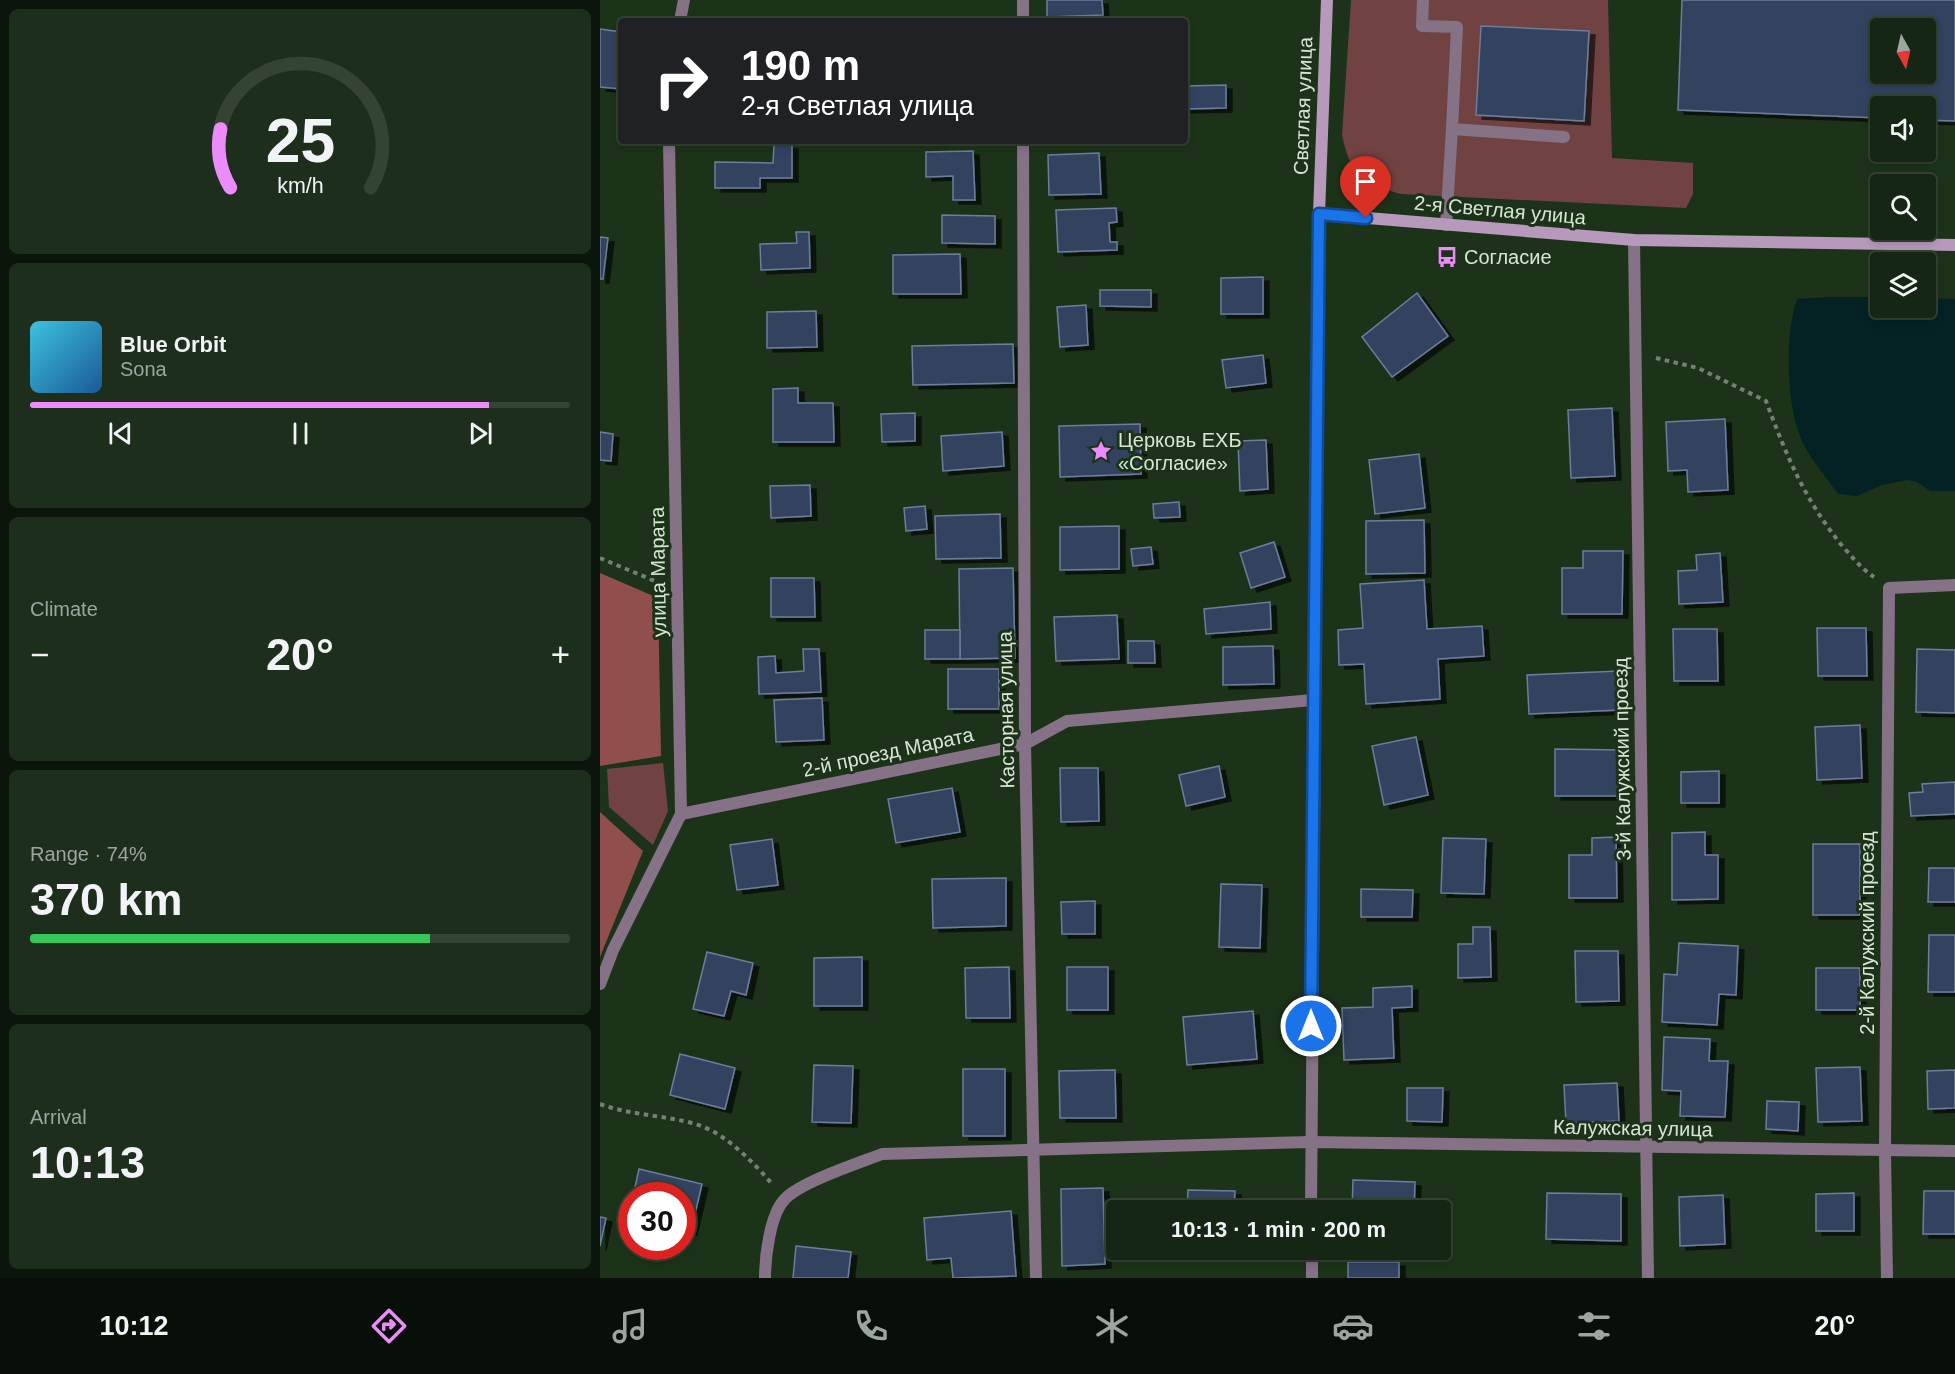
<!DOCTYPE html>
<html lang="en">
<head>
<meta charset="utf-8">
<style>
  body { margin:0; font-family:Arial,sans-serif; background:#1e2e1d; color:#f1f3f6; height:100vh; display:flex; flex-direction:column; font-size:22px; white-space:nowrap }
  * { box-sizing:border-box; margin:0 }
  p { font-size:20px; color:#9da5a0 }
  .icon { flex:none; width:33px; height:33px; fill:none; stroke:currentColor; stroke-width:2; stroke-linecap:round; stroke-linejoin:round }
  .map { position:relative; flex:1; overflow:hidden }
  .sheet { display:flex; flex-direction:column; gap:9px; padding:9px; background:#0c150b; width:600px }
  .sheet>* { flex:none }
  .banner { position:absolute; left:18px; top:18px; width:570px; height:126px; border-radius:6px; box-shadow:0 3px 9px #0003,0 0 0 2px #344334; background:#202124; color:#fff; overflow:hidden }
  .needle { width:39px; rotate:172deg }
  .buttons { position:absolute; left:1270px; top:18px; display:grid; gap:12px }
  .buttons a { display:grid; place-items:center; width:66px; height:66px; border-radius:6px; background:#152614; box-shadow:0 3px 9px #0003,0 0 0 2px #344334; font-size:30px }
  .speed { position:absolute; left:18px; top:1182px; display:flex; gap:12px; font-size:30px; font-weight:700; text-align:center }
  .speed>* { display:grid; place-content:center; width:78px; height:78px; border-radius:50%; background:#152614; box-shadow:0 3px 9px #0003,0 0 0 2px #344334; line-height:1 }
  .speed .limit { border:9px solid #d22; background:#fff; color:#111 }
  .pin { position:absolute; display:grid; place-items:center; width:51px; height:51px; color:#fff; margin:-62px -26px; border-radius:50% 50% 50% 0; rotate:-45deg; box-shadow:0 0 6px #0007 }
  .pin .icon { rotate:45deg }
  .me { position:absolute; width:66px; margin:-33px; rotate:0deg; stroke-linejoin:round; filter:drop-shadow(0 0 4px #0008) }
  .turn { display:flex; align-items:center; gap:21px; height:126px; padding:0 24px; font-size:27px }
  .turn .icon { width:78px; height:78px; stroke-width:2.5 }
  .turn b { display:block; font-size:42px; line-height:51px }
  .big { font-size:45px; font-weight:700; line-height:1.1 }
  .sheet .tile { flex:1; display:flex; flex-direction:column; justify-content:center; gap:9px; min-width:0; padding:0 21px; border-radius:9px; background:#1e2e1d }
  .sheet .dial { align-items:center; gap:0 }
  .dial svg { height:156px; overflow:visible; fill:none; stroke:#344334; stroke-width:7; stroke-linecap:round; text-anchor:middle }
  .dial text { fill:#f1f3f6; stroke:none }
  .song { display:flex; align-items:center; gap:18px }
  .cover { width:72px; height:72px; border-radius:9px; background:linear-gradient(135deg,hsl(190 70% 55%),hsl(210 70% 35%)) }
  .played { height:6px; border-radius:3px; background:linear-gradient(90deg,#ec8cfa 85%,#344334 85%) }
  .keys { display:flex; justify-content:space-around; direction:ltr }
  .heat { display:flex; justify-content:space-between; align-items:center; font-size:33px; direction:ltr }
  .charge { height:9px; border-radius:4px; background:linear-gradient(90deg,#34c759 74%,#344334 0) }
  .trip { position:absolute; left:506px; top:1200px; width:345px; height:60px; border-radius:6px; background:#152614; box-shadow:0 3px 9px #0003,0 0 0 2px #344334; font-weight:700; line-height:60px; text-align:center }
  .dock { display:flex; height:96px; justify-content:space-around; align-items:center; background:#080f08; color:#9da5a0 }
  .dock .icon { width:42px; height:42px }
  .dock .on { color:#ec8cfa }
  .dock b { font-size:27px; color:#f1f3f6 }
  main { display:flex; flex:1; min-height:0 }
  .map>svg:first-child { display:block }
  .green { fill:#704342 }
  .forest { fill:#904f4d }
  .water { fill:#042224 }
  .building { fill:#33425e; stroke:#6c7d9d; stroke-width:1.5; fill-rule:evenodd; filter:url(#shadow) }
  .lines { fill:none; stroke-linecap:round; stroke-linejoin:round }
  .path { stroke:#728470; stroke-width:4; stroke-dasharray:4.5 4.5; stroke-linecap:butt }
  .lane { stroke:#857287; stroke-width:12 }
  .street { stroke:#857287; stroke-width:12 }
  .secondary { stroke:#b799bb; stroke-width:12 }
  .route-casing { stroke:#114b97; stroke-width:15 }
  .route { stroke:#1a73e8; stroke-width:10 }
  .labels { text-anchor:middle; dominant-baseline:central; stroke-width:6; stroke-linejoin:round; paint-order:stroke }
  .street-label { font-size:20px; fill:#d7e5d5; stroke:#1c331a }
  .poi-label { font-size:20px; fill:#d7e5d5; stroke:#1c331a; text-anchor:start }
</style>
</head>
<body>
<main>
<section class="sheet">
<div class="tile dial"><svg viewBox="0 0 100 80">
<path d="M14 69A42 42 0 1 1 86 69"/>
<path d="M14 69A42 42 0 0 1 9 39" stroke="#ec8cfa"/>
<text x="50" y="56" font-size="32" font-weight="700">25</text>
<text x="50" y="72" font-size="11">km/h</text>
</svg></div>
<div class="tile">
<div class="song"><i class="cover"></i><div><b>Blue Orbit</b><p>Sona</p></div></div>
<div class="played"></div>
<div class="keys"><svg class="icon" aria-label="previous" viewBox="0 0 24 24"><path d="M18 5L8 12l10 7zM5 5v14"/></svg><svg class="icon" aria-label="pause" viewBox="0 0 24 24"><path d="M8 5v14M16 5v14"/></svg><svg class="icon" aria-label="next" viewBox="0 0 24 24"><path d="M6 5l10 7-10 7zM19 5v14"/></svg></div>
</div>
<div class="tile"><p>Climate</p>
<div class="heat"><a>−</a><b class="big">20°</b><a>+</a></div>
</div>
<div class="tile"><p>Range · 74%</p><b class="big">370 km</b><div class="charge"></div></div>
<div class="tile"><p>Arrival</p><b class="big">10:13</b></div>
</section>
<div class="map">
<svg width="1355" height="1278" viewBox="0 0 1355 1278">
  <defs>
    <filter id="shadow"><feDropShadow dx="6" dy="4" stdDeviation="0" flood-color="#0009"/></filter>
  </defs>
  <rect width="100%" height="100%" fill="#1c331a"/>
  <!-- green -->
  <g class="green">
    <path d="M751 0H1008L1012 158 1093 163V194L1086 208 801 194C762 183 751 177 742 135Z"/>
    <path d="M63 763 68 811 53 845 9 807 7 769Z"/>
  </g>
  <!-- forest -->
  <g class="forest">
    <path d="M0 573 58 598 61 756 0 766Z"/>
    <path d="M0 812 43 851 0 957Z"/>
  </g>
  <!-- water -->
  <path class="water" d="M1226 297H1281V308H1326V298L1355 299V491H1330L1317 482 1307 480 1282 485 1257 496 1238 494C1226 476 1207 456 1200 436 1186 401 1185 333 1197 299Z"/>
  <!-- building -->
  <g class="building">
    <path d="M447 0H502L503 15 447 17Z"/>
    <path d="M1082 0H1355V121L1326 120V106H1281V118L1078 110ZM1281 28H1326V74H1281Z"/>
    <path d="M881 26 989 31 984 121 876 115Z"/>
    <path d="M0 29 21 32V89L0 87Z"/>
    <path d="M626 85V108L585 109V86Z"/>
    <path d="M174 145H192V178H160V188H115V162L173 163Z"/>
    <path d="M373 151 375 200H353V176L326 177V152Z"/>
    <path d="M499 153 501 194 449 195 448 155Z"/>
    <path d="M516 208 517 222 509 223 510 242H517V250L458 252 456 210Z"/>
    <path d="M342 215 395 216V244L342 243Z"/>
    <path d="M196 232H209L210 268 161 270 160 244 197 243Z"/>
    <path d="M0 237 8 238 3 279H0Z"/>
    <path d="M360 254 361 294H293V255Z"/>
    <path d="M663 277V314H621V278Z"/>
    <path d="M500 290H551V307L500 306Z"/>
    <path d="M817 293 848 336 792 377 762 337Z"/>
    <path d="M486 305 488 345 460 347 457 307Z"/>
    <path d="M216 311 217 347 167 348V312Z"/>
    <path d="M413 344 414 383 313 385 312 346Z"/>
    <path d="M663 355 666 383 626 388 622 360Z"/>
    <path d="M198 388V403H233L234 442H173V389Z"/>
    <path d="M1012 408 1015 476 971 478 968 410Z"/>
    <path d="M315 413V441L282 442 281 414Z"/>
    <path d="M1125 419 1128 490 1088 492 1087 470 1068 471 1066 422Z"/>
    <path d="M540 424 541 474 460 477 459 426Z"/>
    <path d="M0 432 13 434 11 461 0 460Z"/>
    <path d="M402 432 404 466 343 471 341 436Z"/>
    <path d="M666 440 668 489 640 491 638 441Z"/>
    <path d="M819 454 825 508 775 514 769 460Z"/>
    <path d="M210 485 211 516 171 518 170 486Z"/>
    <path d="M579 502 580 517 554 518 553 504Z"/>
    <path d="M325 506 327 529 306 531 304 508Z"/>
    <path d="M400 514 401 558 336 559 335 516Z"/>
    <path d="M824 520 825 573 766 574V521Z"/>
    <path d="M519 526V569L460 570V527Z"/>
    <path d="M674 542 685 577 651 588 640 553Z"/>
    <path d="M551 547 553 564 533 566 531 549Z"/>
    <path d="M983 551H1023L1022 614H962V568H983Z"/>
    <path d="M1120 553 1123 602 1079 604 1078 571 1097 570 1096 555Z"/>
    <path d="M413 568 415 658 360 659 359 569Z"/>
    <path d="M171 578H214L215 617H171Z"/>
    <path d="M824 580 827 629 882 626 884 656 838 659 840 699 766 704 764 664 739 665 738 630 763 628 760 584Z"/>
    <path d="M670 602 671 629 606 634 604 609Z"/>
    <path d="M517 615 519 659 456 661 454 617Z"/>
    <path d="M1217 628H1266L1267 676H1218Z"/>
    <path d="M1073 629H1117L1118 681H1074Z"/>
    <rect x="325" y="630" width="35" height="29"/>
    <path d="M528 641H554L555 663H528Z"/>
    <path d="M673 646 674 684 623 685V647Z"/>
    <path d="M203 649H219L221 692 159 694 158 657 175 656 176 673 204 671Z"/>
    <path d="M1317 649 1355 650V713L1316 712Z"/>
    <rect x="348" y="669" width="51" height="40"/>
    <path d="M1019 671 1020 710 929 714 927 675Z"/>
    <path d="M222 698 224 740 176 742 174 700Z"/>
    <path d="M1260 725 1262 778 1217 780 1215 727Z"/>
    <path d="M816 737 828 795 784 805 772 746Z"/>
    <path d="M955 749 1021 750 1020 796H955Z"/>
    <path d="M619 766 625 797 586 806 579 775Z"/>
    <path d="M460 768H498L499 821 461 822Z"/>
    <path d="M1119 771V803H1081V772Z"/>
    <path d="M1355 782V814L1311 816 1309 793 1323 792 1322 784Z"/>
    <path d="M352 788 360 832 296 843 288 799Z"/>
    <path d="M1105 832V855H1118V899L1072 900V833Z"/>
    <path d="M1016 837 1017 898H969V855H992V838Z"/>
    <path d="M843 838 886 839 884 894 841 893Z"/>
    <path d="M172 839 178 885 137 890 130 845Z"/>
    <rect x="1213" y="844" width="47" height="71"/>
    <path d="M1329 868H1355V902H1328Z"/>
    <path d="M406 878V926L333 928 332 879Z"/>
    <path d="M621 884 662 885 660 948 619 947Z"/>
    <path d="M761 889 813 890 812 917H761Z"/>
    <path d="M495 901V934H462L461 902Z"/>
    <path d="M873 927H890L891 977 858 978V944H873Z"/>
    <path d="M1329 935H1355V992H1328Z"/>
    <path d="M1079 943 1138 946 1136 995 1119 994 1117 1025 1062 1022 1064 974 1077 975Z"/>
    <path d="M975 951H1018L1019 1001 976 1002Z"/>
    <path d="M107 952 153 963 146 995 131 991 124 1016 93 1009Z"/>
    <path d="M262 957V1006H214V958Z"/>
    <path d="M409 967 410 1018H366L365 968Z"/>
    <rect x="467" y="967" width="41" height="43"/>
    <rect x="1216" y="968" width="44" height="42"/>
    <path d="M812 986V1007L792 1008 794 1058 744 1060 742 1008 773 1007V988Z"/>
    <path d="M653 1011 657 1059 587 1065 583 1017Z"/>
    <path d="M1064 1037 1110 1039 1109 1061H1128L1125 1117 1080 1116 1081 1091 1062 1090Z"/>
    <path d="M80 1054 135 1068 125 1109 70 1095Z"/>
    <path d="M214 1065 253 1066 251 1123 212 1122Z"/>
    <path d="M1260 1067 1262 1121 1218 1122 1216 1068Z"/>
    <rect x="363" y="1069" width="42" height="67"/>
    <path d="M515 1070 516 1118H460L459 1071Z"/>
    <path d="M1355 1070V1108L1328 1109 1327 1071Z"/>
    <path d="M1017 1083 1019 1121 966 1123 964 1085Z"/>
    <path d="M807 1088H843L842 1122 807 1121Z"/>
    <path d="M1167 1101 1199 1102 1198 1131 1166 1129Z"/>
    <path d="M39 1169 102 1184 91 1231 82 1229V1196H33Z"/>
    <path d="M753 1180 815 1182 814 1210H752Z"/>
    <path d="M503 1188 505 1264 462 1266 461 1189Z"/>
    <path d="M588 1190 635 1191 634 1210H587Z"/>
    <path d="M1324 1191H1355V1234H1323Z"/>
    <path d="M947 1193 1021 1194V1241L946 1239Z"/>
    <path d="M1254 1193V1231H1216V1194Z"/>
    <path d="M1123 1195 1125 1244 1080 1246 1079 1197Z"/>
    <path d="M411 1211 416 1276 353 1278 351 1258 327 1260 324 1218Z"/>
    <path d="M0 1217 6 1218 0 1246Z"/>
    <path d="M196 1246 251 1252 248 1278H193Z"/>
    <rect x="748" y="1262" width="51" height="16"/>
  </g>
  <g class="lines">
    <!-- path -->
    <g class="path">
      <path d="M1056 358 1098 368 1166 401C1187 457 1205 501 1244 548 1254 559 1262 569 1274 577"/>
      <path d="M0 558 57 582"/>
      <path d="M0 1104C30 1115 61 1115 92 1123 124 1131 152 1161 173 1185"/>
    </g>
    <!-- lane -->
    <g class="lane">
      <path d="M823 0 822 26 857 27 852 129"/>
      <path d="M846 225 852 129 964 137"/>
    </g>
    <!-- street -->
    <g class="street">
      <path d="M423 0V21"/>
      <path d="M80 21 84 0"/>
      <path d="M423 141 425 744 436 1278"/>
      <path d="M1034 240 1048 1278"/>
      <path d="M81 814 425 744 467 721 713 700"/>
      <path d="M0 984 13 950 81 814 69 141"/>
      <path d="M711 1210 719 214"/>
      <path d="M712 1250V1278"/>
      <path d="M165 1278C165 1257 170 1214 185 1199 201 1182 259 1163 282 1154L710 1142 1355 1151"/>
      <path d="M1287 1278 1285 1151 1289 588 1355 585"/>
    </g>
    <!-- secondary -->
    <path class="secondary" d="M727 0 719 214 1034 240 1355 245"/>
  </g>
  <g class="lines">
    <defs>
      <path id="route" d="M711 1026 719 214 766 218"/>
    </defs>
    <!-- route casing -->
    <use href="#route" class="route-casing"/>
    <!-- route -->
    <use href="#route" class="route"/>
  </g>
  <!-- icons -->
  <defs>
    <symbol id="bus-bare" viewBox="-9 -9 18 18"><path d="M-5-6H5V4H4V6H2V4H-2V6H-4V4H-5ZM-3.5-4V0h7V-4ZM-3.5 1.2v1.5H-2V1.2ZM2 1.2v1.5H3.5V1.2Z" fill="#ec8cfa" stroke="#1c331a" stroke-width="2.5" paint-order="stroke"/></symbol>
    <symbol id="sight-bare" viewBox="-9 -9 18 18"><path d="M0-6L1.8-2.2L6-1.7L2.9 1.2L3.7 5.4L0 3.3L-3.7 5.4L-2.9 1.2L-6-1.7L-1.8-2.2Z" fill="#ec8cfa" stroke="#1c331a" stroke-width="2.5" paint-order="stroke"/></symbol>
  </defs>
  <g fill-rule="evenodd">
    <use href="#bus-bare" x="832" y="242" width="30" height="30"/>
    <use href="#sight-bare" x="486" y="436" width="30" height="30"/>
  </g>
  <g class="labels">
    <!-- street labels -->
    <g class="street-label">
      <text transform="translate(703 106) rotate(-88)">Светлая улица</text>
      <text transform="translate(900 210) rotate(5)">2-я Светлая улица</text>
      <text transform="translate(58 572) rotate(-91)">улица Марата</text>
      <text transform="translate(406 710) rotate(-91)">Касторная улица</text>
      <text transform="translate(288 752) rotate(-12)">2-й проезд Марата</text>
      <text transform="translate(1022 759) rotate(-91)">3-й Калужский проезд</text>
      <text transform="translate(1267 933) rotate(-90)">2-й Калужский проезд</text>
      <text transform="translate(1033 1128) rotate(1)">Калужская улица</text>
    </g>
    <!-- poi labels -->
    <g class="poi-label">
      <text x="864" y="257">Согласие</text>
      <text x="518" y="440">Церковь ЕХБ<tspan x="518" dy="23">«Согласие»</tspan></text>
    </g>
  </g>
</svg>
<div class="buttons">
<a><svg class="needle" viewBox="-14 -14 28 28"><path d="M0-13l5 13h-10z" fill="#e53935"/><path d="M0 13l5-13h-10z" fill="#9da5a0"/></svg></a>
<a><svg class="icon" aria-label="sound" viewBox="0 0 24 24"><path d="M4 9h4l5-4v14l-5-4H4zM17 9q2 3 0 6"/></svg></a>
<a><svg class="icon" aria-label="search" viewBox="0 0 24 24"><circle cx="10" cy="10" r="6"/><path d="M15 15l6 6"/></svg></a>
<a><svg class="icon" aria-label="layers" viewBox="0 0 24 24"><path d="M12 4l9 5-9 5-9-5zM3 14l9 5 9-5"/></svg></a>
</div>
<div class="speed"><div class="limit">30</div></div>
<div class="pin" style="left:766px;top:218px;background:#d93025"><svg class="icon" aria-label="arrive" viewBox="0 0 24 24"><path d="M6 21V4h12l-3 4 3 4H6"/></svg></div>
<svg class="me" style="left:711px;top:1026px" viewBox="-20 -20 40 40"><circle r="17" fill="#1a73e8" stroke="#fff" stroke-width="3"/><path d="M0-11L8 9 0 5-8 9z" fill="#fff"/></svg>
<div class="trip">10:13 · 1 min · 200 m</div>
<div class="banner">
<div class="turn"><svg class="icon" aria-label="right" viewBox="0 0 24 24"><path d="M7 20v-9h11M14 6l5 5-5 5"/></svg><div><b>190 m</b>2-я Светлая улица</div></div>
</div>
</div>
</main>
<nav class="dock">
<b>10:12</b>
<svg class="icon on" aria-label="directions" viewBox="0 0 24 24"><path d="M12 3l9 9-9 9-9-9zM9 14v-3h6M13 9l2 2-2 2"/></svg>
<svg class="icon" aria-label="music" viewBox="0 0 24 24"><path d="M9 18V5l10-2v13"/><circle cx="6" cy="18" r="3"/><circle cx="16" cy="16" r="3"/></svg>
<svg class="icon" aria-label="phone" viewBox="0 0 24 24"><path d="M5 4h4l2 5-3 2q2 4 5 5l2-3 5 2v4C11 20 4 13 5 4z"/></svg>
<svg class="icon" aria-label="climate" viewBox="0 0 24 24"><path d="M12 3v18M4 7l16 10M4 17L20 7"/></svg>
<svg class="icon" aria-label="car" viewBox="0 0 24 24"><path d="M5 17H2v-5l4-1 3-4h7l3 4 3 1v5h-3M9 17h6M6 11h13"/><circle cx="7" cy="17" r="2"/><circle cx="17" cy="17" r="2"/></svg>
<svg class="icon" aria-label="filters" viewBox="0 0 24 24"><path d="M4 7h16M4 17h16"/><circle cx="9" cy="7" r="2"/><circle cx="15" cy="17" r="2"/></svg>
<b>20°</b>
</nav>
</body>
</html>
